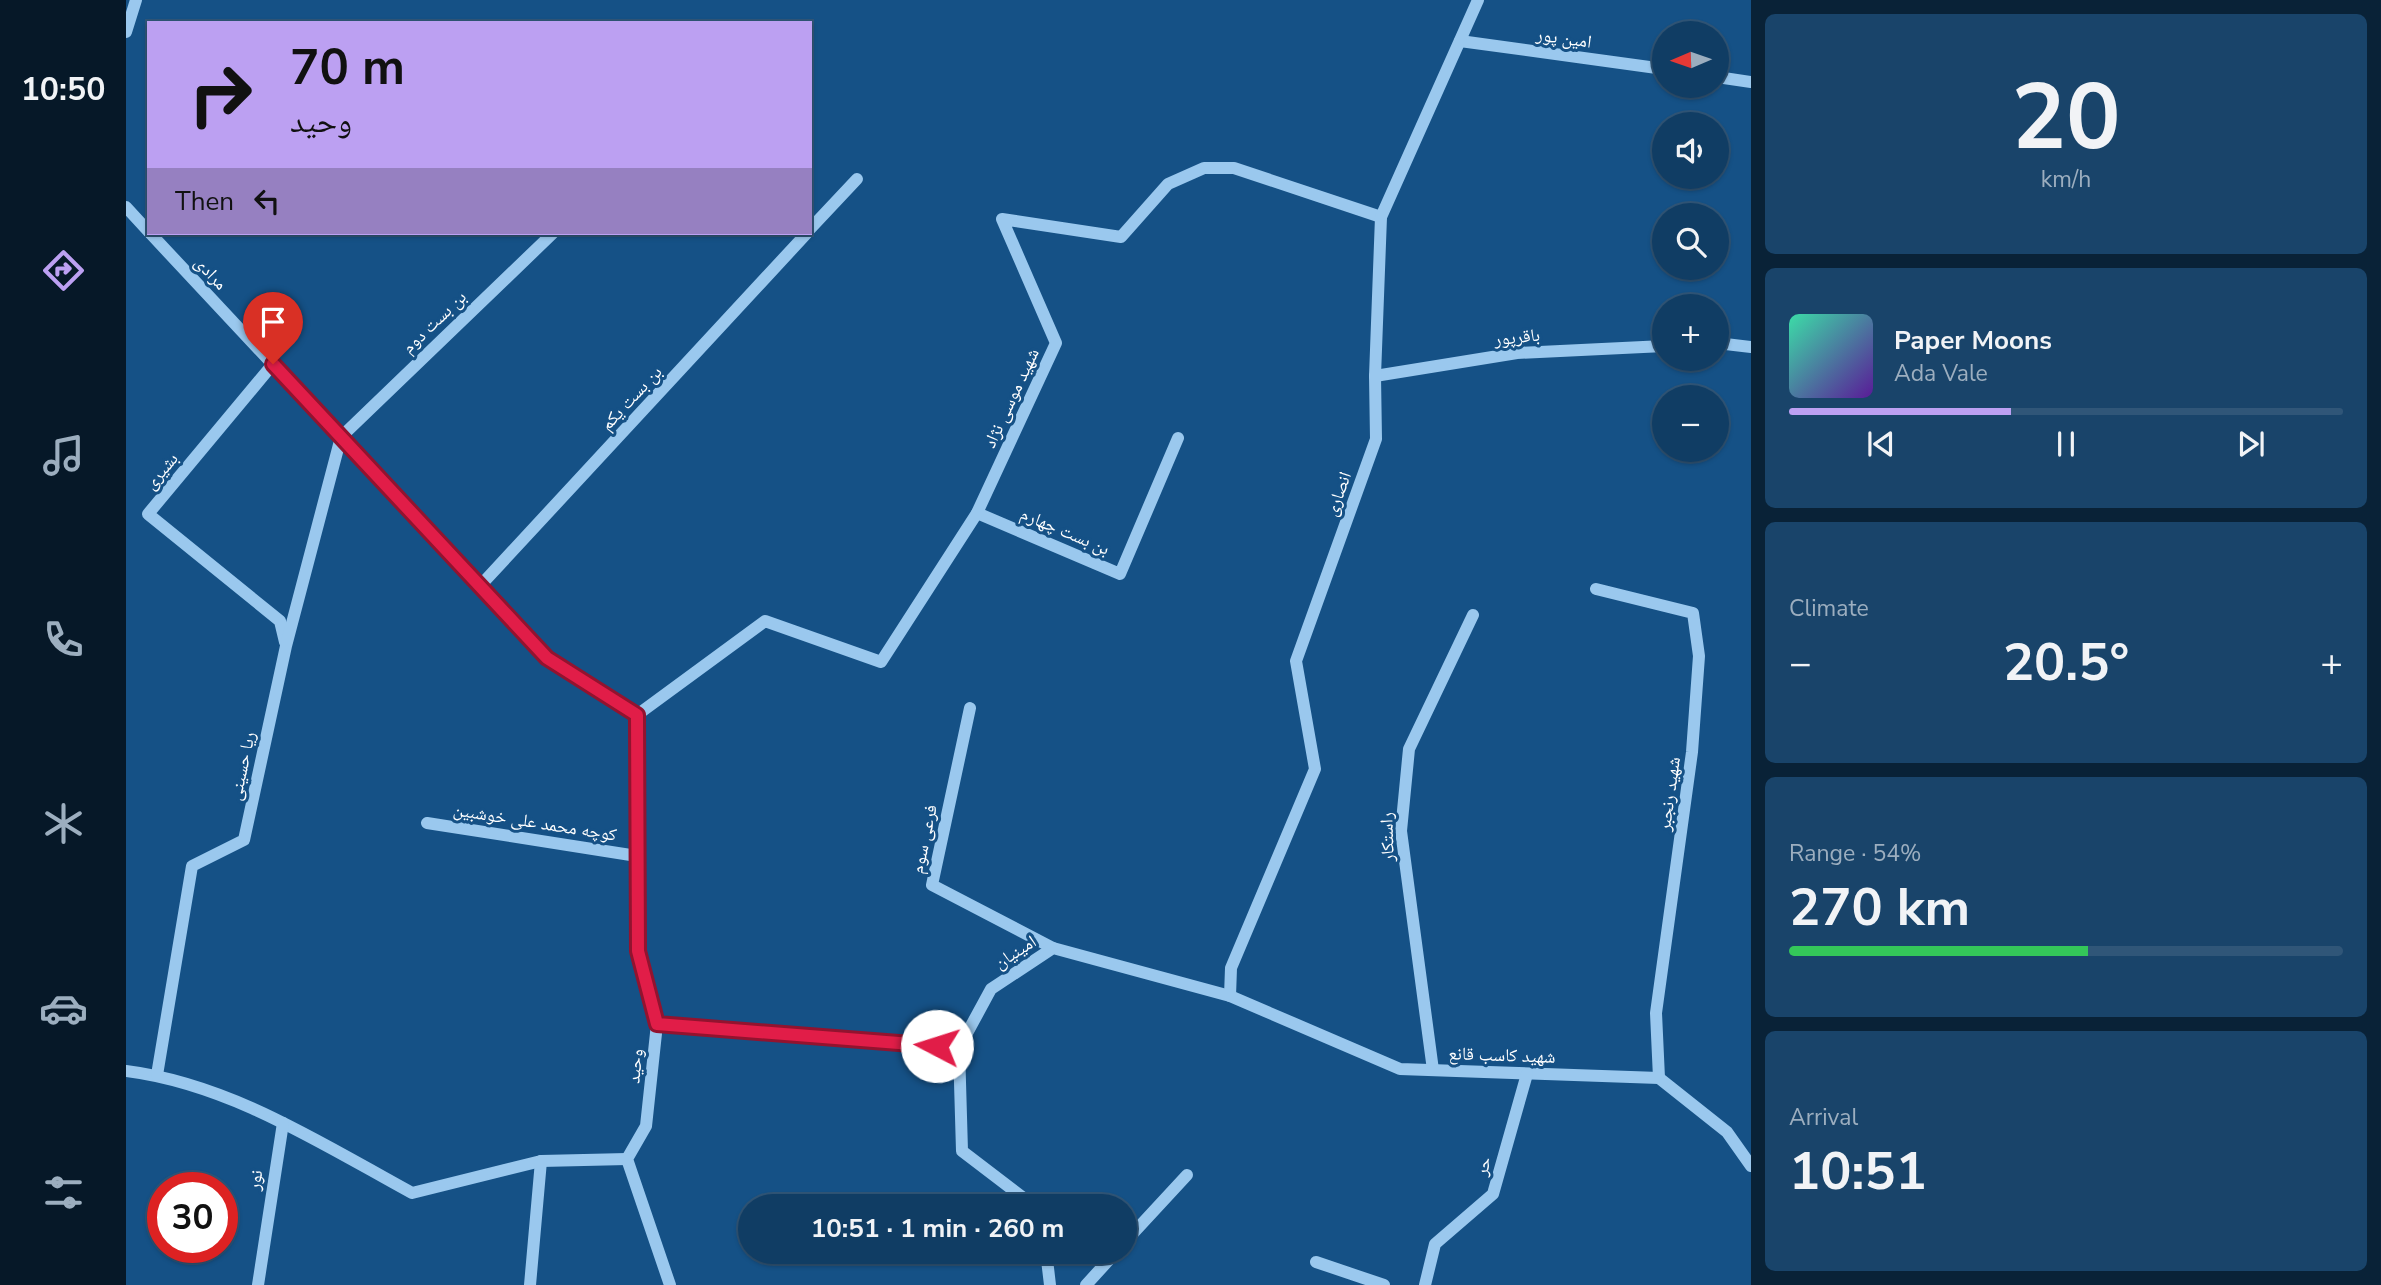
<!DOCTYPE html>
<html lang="en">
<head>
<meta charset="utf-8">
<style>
  body { margin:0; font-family:"Nunito Sans","Noto Naskh Arabic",sans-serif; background:#19446a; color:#f1f3f6; height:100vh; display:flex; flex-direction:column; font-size:26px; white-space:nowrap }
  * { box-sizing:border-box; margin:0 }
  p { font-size:23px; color:#9caebf }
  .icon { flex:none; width:38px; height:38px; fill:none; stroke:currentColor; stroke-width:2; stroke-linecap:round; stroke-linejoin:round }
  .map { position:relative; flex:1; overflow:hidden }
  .drawer { display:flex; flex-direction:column; gap:14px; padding:14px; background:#092237; width:630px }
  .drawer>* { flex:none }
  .top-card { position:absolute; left:21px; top:21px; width:665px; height:214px; border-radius:0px; box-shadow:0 2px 5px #0004,0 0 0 2px #305678; background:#bca0f2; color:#111; overflow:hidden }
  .needle { width:46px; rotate:268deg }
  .buttons { position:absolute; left:1526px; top:21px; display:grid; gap:14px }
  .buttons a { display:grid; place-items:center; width:77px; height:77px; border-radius:50%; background:#103d64; box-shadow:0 2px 5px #0004,0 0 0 2px #305678; font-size:35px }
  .speed { position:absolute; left:21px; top:1172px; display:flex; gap:14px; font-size:35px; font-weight:700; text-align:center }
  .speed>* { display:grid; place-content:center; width:91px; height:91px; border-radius:50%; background:#103d64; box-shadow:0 2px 5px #0004,0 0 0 2px #305678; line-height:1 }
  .speed .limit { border:10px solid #d22; background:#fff; color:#111 }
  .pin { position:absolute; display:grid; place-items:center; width:60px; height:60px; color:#fff; margin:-72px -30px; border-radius:50% 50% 50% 0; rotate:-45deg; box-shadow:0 0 7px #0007 }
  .pin .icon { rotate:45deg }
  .me { position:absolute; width:77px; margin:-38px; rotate:275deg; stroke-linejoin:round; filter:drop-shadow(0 0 5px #0008) }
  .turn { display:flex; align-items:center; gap:24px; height:147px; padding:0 28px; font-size:32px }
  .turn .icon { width:91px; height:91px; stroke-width:2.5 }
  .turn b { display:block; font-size:49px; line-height:60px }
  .then { display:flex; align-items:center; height:66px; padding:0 28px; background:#0003; gap:14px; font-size:26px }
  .big { font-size:52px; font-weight:700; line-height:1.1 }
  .drawer .widget { flex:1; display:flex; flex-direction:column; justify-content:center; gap:10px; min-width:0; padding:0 24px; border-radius:10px; background:#19446a }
  .drawer .dial { align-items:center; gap:0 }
  .dial b { font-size:91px; line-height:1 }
  .song { display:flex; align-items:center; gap:21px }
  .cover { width:84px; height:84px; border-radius:10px; background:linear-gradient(135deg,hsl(160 70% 55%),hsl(270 70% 35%)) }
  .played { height:7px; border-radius:4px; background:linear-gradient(90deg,#bca0f2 40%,#305678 40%) }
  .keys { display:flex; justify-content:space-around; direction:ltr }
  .heat { display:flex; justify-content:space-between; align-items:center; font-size:38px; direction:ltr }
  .charge { height:10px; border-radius:5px; background:linear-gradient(90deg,#34c759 54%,#305678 0) }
  .trip { position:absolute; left:612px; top:1194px; width:399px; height:70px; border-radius:35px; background:#103d64; box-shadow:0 2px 5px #0004,0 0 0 2px #305678; font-weight:700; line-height:70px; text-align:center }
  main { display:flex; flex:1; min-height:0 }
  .tabs { display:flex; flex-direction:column; width:126px; justify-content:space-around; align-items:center; background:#061828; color:#9caebf }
  .tabs .icon { width:49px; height:49px }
  .tabs .current { color:#bca0f2 }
  .tabs b { font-size:32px; color:#f1f3f6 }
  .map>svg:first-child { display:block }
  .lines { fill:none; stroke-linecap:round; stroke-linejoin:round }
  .minor { stroke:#9ac8ee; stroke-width:12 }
  .route-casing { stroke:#92132f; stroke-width:18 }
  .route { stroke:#e11d48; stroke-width:12 }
  .labels { text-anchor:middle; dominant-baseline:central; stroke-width:6; stroke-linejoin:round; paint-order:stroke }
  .street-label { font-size:18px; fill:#fff; stroke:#155186 }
</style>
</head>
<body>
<main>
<nav class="tabs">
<b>10:50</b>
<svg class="icon current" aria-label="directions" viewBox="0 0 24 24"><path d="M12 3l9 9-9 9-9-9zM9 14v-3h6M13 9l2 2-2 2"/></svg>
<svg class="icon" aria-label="music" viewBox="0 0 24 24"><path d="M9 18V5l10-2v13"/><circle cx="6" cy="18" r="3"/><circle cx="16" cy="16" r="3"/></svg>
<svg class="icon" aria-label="phone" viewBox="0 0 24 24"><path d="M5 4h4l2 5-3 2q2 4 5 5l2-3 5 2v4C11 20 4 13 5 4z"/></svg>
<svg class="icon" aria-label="climate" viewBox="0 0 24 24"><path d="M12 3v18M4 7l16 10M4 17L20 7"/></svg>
<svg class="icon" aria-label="car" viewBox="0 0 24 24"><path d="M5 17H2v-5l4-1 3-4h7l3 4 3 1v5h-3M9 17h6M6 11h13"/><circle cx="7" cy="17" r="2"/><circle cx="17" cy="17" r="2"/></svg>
<svg class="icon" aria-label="filters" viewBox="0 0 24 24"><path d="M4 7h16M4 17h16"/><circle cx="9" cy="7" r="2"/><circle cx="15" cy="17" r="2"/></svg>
</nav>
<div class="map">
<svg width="1625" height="1285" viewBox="0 0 1625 1285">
  <rect width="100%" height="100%" fill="#155186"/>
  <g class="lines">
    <!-- minor -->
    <g class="minor">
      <path d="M0 32 10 0"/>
      <path d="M1334 41 1538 69"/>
      <path d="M1591 77 1625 82"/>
      <path d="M0 207 23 232"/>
      <path d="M684 229 731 179"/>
      <path d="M24 233 421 658 511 715"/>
      <path d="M1591 343 1625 347"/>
      <path d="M147 364 22 514 154 621 159 642"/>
      <path d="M1249 376 1391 353 1538 346"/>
      <path d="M851 513 994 574 1052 438"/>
      <path d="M354 586 681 233"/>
      <path d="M1470 589 1567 613 1573 656 1566 752 1530 1013 1533 1078"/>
      <path d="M844 708 806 885 927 948"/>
      <path d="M511 715 639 621 755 662 851 513 930 343 876 219 995 237 1042 184 1078 168H1108L1255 217"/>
      <path d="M511 715 512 951 531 1024 520 1126 501 1159 544 1285"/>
      <path d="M301 823 511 856"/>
      <path d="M1104 996 1105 968 1189 769 1170 661 1250 439 1249 376 1255 217 1352 0"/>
      <path d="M531 1024 833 1048"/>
      <path d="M1307 1070 1275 831 1283 749 1347 615"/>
      <path d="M0 1071C104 1084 196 1144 286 1193L415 1161 501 1159"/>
      <path d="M31 1075 66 866 118 840 160 646 215 437 427 233"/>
      <path d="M908 1206 836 1151 833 1048 865 989 927 948 1104 996 1274 1069 1533 1078 1601 1132 1625 1166"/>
      <path d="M999 1242 1061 1175"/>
      <path d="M920 1251 924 1285"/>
      <path d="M1190 1262 1258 1285"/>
      <path d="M132 1285 157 1123"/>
      <path d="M404 1285 415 1161"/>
      <path d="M960 1285 991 1251"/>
      <path d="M1299 1285 1309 1244 1367 1194 1401 1074"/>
    </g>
  </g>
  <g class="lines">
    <defs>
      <path id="route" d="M147 364 421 658 511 715 512 951 531 1024 811 1046"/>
    </defs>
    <!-- route casing -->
    <use href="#route" class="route-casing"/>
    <!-- route -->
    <use href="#route" class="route"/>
  </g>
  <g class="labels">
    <!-- street labels -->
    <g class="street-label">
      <text transform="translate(1438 38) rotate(8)">امین پور</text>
      <text transform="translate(85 273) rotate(47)">مرادی</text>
      <text transform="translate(308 322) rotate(-44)">بن بست دوم</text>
      <text transform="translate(1391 337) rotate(-6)">باقرپور</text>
      <text transform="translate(505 398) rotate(-47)">بن بست یکم</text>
      <text transform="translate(885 398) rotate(-65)">شهید موسی نژاد</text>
      <text transform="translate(35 471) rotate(-50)">بشیری</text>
      <text transform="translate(1212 494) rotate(-70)">انصاری</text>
      <text transform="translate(939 531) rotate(23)">بن بست چهارم</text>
      <text transform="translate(116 766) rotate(-78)">ریا حسینی</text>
      <text transform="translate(1543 794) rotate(-82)">شهید رنجبر</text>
      <text transform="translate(409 822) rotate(9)">کوچه محمد علی خوشبین</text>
      <text transform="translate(1261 837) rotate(-92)">راستکار</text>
      <text transform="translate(798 839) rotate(-78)">فرعی سوم</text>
      <text transform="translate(889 952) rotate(-33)">امینیان</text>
      <text transform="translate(1376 1055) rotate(2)">شهید کاسب قانع</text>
      <text transform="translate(509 1066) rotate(-84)">وحید</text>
      <text transform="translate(1357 1166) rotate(-74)">حر</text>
      <text transform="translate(129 1180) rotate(-80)">نور</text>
    </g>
  </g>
</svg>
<div class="buttons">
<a><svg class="needle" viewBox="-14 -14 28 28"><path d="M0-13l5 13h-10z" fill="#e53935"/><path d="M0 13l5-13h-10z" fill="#9caebf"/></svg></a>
<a><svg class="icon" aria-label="sound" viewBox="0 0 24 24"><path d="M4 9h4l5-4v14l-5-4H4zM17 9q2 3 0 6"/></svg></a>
<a><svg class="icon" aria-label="search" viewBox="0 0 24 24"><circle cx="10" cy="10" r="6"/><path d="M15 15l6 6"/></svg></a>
<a>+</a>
<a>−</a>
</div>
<div class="speed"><div class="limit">30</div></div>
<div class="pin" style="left:147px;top:364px;background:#d93025"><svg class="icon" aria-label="arrive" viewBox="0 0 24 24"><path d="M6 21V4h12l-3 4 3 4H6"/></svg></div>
<svg class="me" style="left:811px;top:1046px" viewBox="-20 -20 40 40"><circle r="19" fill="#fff"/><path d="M0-13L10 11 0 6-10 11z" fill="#e11d48"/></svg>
<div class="trip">10:51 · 1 min · 260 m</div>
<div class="top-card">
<div class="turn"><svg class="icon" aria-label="right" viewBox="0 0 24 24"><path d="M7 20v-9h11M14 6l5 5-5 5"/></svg><div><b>70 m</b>وحید</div></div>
<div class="then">Then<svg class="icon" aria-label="left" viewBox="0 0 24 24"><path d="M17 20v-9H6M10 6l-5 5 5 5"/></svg></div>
</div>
</div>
<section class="drawer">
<div class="widget dial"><b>20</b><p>km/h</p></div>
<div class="widget">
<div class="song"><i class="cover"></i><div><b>Paper Moons</b><p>Ada Vale</p></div></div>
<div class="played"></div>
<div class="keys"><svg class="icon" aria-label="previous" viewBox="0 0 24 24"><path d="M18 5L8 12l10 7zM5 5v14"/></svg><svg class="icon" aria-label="pause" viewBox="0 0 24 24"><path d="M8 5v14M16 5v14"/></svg><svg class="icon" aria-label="next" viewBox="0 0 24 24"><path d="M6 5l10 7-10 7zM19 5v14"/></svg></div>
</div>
<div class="widget"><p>Climate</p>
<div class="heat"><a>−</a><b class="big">20.5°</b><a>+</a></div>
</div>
<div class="widget"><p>Range · 54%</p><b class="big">270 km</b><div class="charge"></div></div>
<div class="widget"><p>Arrival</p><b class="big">10:51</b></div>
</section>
</main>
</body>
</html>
